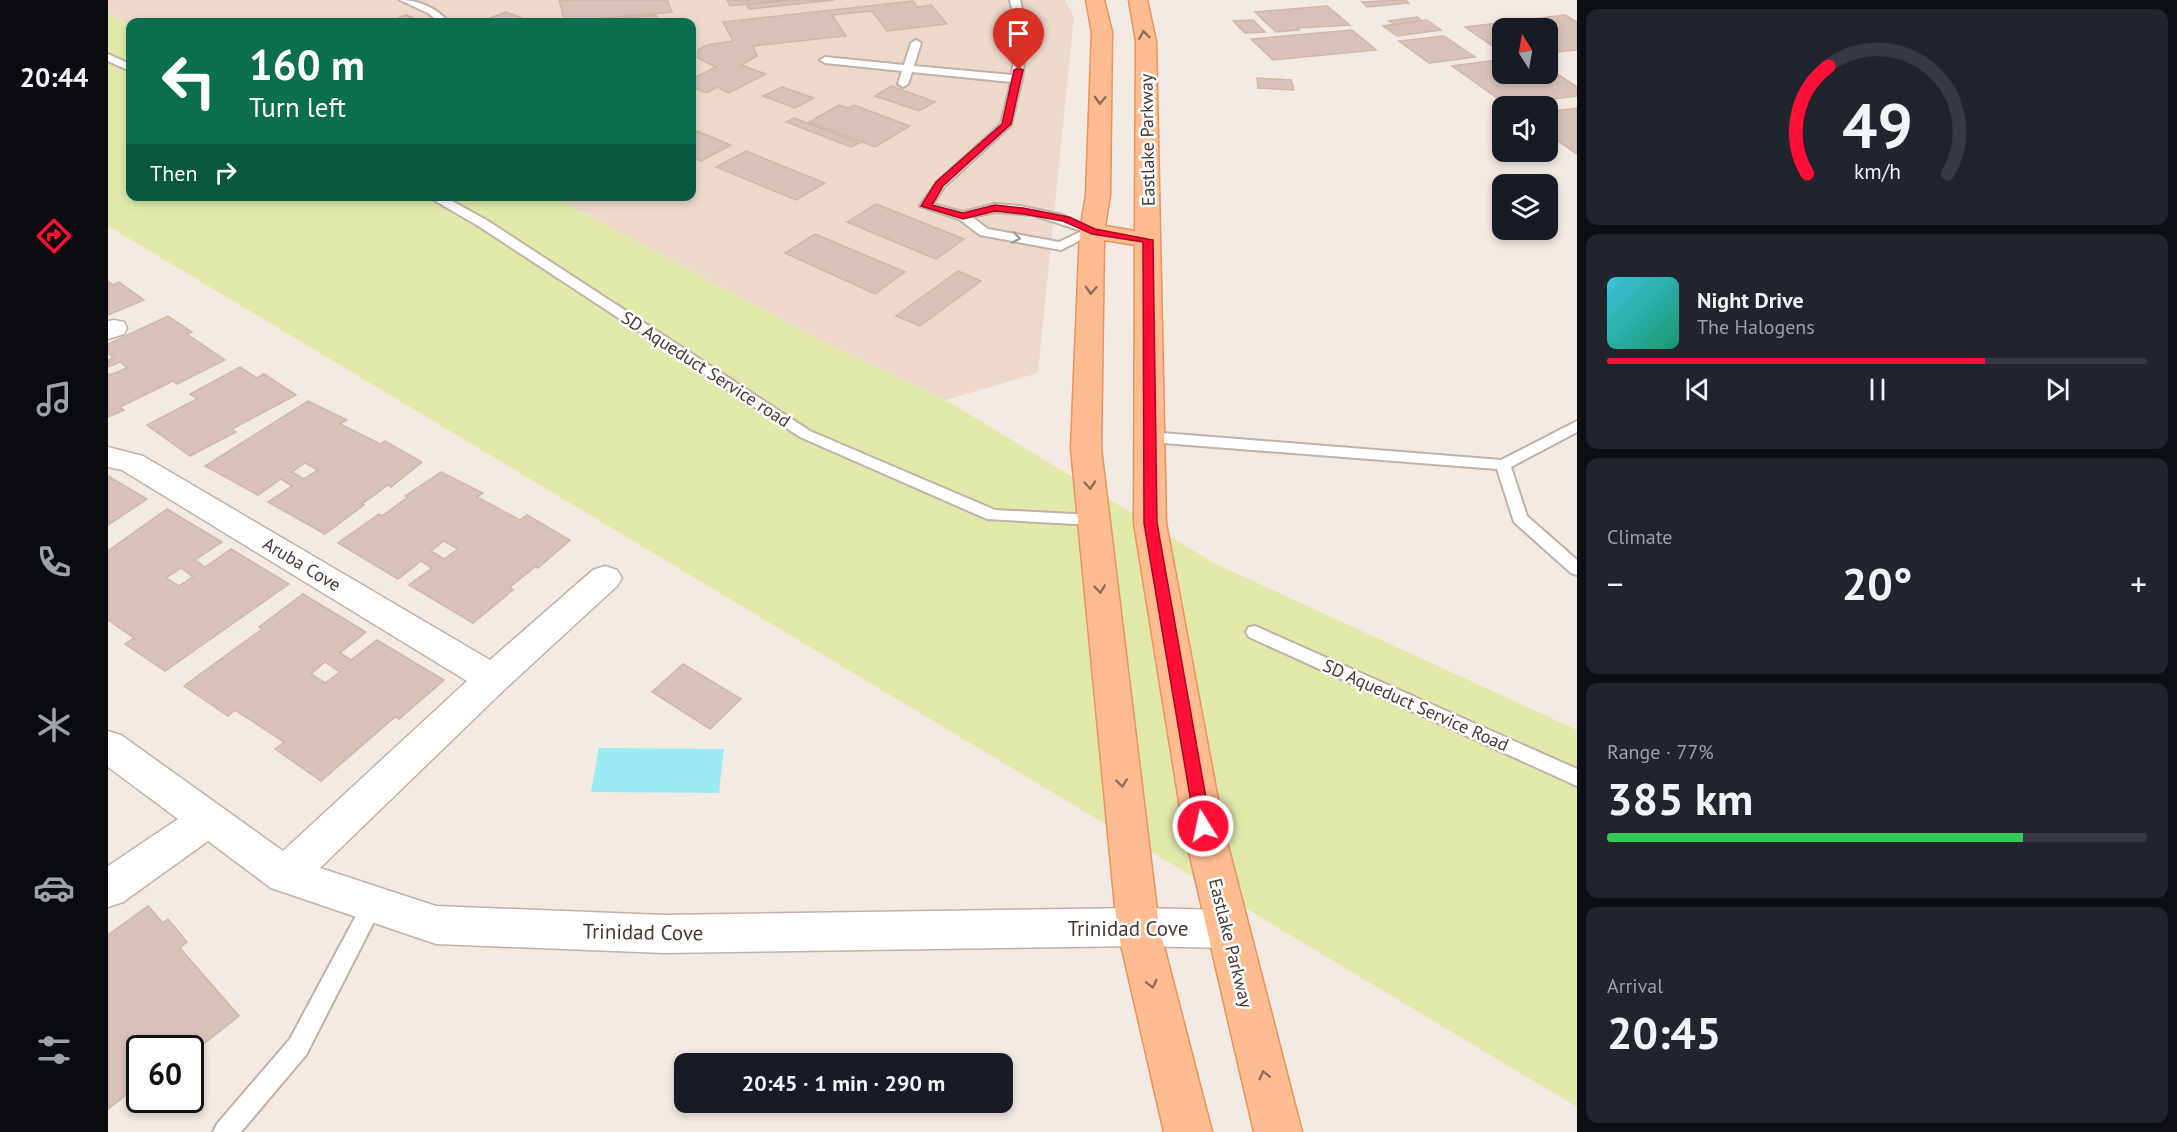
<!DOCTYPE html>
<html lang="en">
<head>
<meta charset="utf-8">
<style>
  body { margin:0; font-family:"PT Sans",sans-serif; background:#20242c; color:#f1f3f6; height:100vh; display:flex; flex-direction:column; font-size:22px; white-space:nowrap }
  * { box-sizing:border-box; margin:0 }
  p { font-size:20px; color:#9ea1a6 }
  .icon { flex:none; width:33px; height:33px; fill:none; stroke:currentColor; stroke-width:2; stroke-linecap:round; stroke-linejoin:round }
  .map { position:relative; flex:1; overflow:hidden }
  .sheet { display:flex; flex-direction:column; gap:9px; padding:9px; background:#0d0f14; width:600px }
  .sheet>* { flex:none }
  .hud { position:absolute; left:18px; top:18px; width:570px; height:183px; border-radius:12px; box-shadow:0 3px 9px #0003; background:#0b6e4f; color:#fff; overflow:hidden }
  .needle { width:39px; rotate:349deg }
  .buttons { position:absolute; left:1384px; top:18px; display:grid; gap:12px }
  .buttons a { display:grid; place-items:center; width:66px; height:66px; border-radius:12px; background:#171b24; box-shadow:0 3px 9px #0003; font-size:30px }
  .speed { position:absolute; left:18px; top:1035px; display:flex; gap:12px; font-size:30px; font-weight:700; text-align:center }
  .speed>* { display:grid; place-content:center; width:78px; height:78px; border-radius:50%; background:#171b24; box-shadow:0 3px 9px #0003; line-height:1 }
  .speed .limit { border:3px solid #111; border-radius:9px; background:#fff; color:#111 }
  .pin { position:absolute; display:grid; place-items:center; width:51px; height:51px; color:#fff; margin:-62px -26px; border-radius:50% 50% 50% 0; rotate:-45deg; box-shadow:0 0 6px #0007 }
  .pin .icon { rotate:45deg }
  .me { position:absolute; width:66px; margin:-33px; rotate:350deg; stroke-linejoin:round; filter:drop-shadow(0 0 4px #0008) }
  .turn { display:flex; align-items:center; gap:21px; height:126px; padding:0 24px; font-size:27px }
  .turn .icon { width:78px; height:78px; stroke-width:2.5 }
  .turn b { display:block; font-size:42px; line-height:51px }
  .then { display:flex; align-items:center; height:57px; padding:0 24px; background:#0003; gap:12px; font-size:22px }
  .big { font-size:45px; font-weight:800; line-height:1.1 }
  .sheet .card { flex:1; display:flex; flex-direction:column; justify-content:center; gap:9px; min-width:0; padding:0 21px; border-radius:12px; background:#20242c }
  .sheet .dial { align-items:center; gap:0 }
  .dial svg { height:156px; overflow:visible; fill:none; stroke:#363941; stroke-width:7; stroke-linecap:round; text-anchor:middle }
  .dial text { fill:#f1f3f6; stroke:none }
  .song { display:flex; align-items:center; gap:18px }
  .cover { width:72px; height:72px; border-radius:9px; background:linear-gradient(135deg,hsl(190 70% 55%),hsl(160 70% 35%)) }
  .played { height:6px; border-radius:3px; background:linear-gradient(90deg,#ff0e35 70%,#363941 70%) }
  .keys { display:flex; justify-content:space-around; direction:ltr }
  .heat { display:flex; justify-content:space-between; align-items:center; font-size:33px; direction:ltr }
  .charge { height:9px; border-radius:4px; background:linear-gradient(90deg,#34c759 77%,#363941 0) }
  .trip { position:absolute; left:566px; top:1053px; width:339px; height:60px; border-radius:12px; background:#171b24; box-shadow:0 3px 9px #0003; font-weight:800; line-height:60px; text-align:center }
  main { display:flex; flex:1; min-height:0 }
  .dock { display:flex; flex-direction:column; width:108px; justify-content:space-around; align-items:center; background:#090b0e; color:#9ea1a6 }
  .dock .icon { width:42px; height:42px }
  .dock .active { color:#ff0e35 }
  .dock b { font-size:27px; color:#f1f3f6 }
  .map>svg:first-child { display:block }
  .education { fill:#edd9cc }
  .green { fill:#e1e9a9 }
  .water { fill:#9bebf3 }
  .building { fill:#d8c3bb; stroke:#d0b6ab; stroke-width:1.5; fill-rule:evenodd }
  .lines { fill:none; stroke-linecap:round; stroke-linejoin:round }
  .service-casing { stroke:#c1b1a8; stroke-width:4 }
  .minor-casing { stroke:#c1b1a8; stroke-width:3 }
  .primary-casing { stroke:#e9925b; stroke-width:3 }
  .service { fill:#fff; fill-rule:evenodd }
  .minor { fill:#fff; fill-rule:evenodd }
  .primary { fill:#ffbc90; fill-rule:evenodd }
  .oneway { stroke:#8f6d58 }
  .oneway2 { stroke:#a29c99 }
  .route { fill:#ff0e35; stroke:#a60922; stroke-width:1.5 }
  .labels { text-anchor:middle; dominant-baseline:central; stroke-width:5; stroke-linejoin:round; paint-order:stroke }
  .street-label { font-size:18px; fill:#453833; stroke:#fff }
  .near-street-label { font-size:21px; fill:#453833; stroke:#fff }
</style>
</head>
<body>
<main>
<nav class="dock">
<b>20:44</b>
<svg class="icon active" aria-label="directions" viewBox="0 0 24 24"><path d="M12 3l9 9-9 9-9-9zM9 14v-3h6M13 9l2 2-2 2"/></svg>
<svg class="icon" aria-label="music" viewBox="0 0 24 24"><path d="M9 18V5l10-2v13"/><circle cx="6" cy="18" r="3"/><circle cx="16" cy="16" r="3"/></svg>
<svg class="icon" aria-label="phone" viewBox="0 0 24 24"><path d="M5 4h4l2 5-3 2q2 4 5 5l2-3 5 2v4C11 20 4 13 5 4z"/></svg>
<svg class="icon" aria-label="climate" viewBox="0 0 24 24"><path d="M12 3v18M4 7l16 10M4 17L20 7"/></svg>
<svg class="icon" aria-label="car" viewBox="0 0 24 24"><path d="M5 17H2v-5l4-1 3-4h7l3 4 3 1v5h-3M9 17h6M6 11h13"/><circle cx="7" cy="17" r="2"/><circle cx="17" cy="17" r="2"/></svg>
<svg class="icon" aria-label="filters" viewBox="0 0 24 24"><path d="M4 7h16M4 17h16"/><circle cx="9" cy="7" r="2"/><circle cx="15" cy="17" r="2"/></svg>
</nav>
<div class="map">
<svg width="1469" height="1132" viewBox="0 0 1469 1132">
  <rect width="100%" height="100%" fill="#f3e9e3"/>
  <!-- education -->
  <path class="education" d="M0 0H957L966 17 930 373 838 400 717 343 446 197 584 196V22H22V26L0 11Z"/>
  <!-- green -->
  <path class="green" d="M0 11 22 26V196L446 197 717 343 838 400 1106 563 1469 730V1107L0 226Z"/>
  <!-- water -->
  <path class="water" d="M491 748 616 749 611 793 483 792Z"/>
  <!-- building -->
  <g class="building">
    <path d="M451 0H559L564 12 457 22Z"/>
    <path d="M619 0H678L622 6Z"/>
    <path d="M683 0H726L641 9 638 5Z"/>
    <path d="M1297 0 1301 3 1259 7 1254 2Z"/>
    <path d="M805 1 809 7 823 5 839 24 779 31 764 11 724 15 738 36 645 46 649 56 633 65 658 74 621 93 609 87 599 93 584 87V79L608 67 590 58V50L599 45 625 41 615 22Z"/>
    <path d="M1219 6 1242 25 1189 28 1191 30 1168 32 1147 12Z"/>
    <path d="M398 12 414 18 403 22H371Z"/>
    <path d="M298 15 310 20 279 22Z"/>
    <path d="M548 15 550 19 475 22Z"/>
    <path d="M1457 15 1469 22V50L1440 53V28H1395V53L1357 27Z"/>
    <path d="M1309 17 1314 21 1286 24 1281 21Z"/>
    <path d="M1145 20 1157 32 1137 33 1125 21Z"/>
    <path d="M1319 20 1333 30 1289 36 1275 26Z"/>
    <path d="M1244 30 1268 50 1165 60 1143 39Z"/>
    <path d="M1336 36 1367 57 1321 63 1291 41Z"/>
    <path d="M1395 59V74H1440V68L1469 87V96L1399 105 1344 66Z"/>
    <path d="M1149 78 1183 80 1186 90 1150 88Z"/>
    <path d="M783 86 827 102 811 111 767 96Z"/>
    <path d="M674 87 706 98 687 108 655 96Z"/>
    <path d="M731 105 740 108 746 105 802 126 767 147 701 122Z"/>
    <path d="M1469 108V154L1440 134V112Z"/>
    <path d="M686 118 751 143 743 147 678 122Z"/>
    <path d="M584 129 623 145 593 161 584 157Z"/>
    <path d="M638 151 717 183 688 200 608 167Z"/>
    <path d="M768 204 856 239 828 259 739 222Z"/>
    <path d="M707 234 797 272 767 294 677 253Z"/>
    <path d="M850 271 873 281 812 326 788 316Z"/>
    <path d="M0 281 5 285 11 282 36 300 0 315Z"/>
    <path d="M60 316 84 332 79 334 117 360 69 384 65 381 12 407 16 410 0 417V373L2 375 19 368 12 362 0 367V360L5 358 0 353V344Z"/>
    <path d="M132 367 149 378 156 374 188 395 124 429 128 432 82 456 39 425 89 399 82 394Z"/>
    <path d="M200 401 239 420 232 424 272 444 277 441 314 462 283 487 280 485 254 504 256 505 217 534 160 502 184 486 173 479 150 495 97 466ZM197 463 210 470 196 479 184 472Z"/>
    <path d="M333 472 375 493 369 497 412 520 419 515 462 540 430 568 427 567 402 587 405 590 365 623 301 585 324 568 313 561 290 579 230 543 271 514 274 516 300 497 297 496ZM336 541 350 549 336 559 323 551Z"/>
    <path d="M0 476 39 499 0 525Z"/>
    <path d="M59 509 114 542 87 560 97 567 123 549 181 584 57 671 17 644 26 638 0 620V551ZM73 568 85 577 71 586 58 578Z"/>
    <path d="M195 594 258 632 232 653 243 660 269 640 336 680 291 719 287 717 213 781 167 749 176 742 127 710 120 716 76 686 154 629 151 627ZM217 662 232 672 217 683 203 674Z"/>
    <path d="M575 664 633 699 602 729 544 692Z"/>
    <path d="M40 906 55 923 60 919 79 942 72 948 131 1016 82 1055V1048H32V1084L0 1109V935Z"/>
  </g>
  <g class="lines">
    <defs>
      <g id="service">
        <path d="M292 0C311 0 328 8 341 22H331L320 13Z"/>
        <path d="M902 0H912L919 32 914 79 903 125 836 187 825 204 855 212 887 204 912 206 954 215 990 231 953 250 872 235 851 219 812 206 828 183 893 124 903 82 804 72 800 84 795 87 790 84 794 71 717 63 712 60 717 57 796 65 803 43 808 40 813 43 806 66 904 75 909 32ZM887 212 925 215 974 231 951 242 880 229 864 217Z"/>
        <path d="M0 54 22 64V71L0 61Z"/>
        <path d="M319 196H335L380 221 702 431 887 510 985 515 993 520 985 525 879 519 692 437 372 227Z"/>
        <path d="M1469 421V432L1403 467 1419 516 1469 560V575L1463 573 1406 522 1389 469 1042 442 1035 437 1042 432 1393 460Z"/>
        <path d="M1147 626 1469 769V786L1141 637 1138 632 1141 627Z"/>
        <path d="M265 895 272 897 275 904 198 1055 133 1132H105L109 1124 182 1039 258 897Z"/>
      </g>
      <g id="minor">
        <path d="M6 320 16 322 19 328 16 334 0 339V321Z"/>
        <path d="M0 447 35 456 382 660 485 570 497 566 509 570 514 578 509 586 397 689 212 868 328 906 556 915 1030 908 1119 910 1134 915 1140 929 1134 943 1119 948 1030 946 556 953 328 944 163 888 100 841 15 902 0 907V866L70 819 0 767V731L13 735 175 851 359 681 14 470 0 467Z"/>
      </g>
      <path id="primary" d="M978 0H996L1004 32 1002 195 997 226 1027 231 1028 41 1021 0H1039L1048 41 1058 523 1115 826 1194 1132H1146L1075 826 1026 523 1027 245 996 240 993 448 1051 927 1104 1132H1056L1009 927 963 448 972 231 978 195 984 32Z"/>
    </defs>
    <!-- service casing -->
    <use href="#service" class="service-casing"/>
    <!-- minor casing -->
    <use href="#minor" class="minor-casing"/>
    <!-- primary casing -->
    <use href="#primary" class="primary-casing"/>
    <!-- service -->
    <use href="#service" class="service"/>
    <!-- minor -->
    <use href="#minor" class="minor"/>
    <!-- primary -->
    <use href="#primary" class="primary"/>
  </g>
  <!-- one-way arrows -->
  <defs><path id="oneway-chevron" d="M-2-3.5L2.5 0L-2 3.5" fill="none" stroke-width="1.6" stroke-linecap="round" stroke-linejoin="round" transform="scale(1.5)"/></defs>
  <g class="oneway">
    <use href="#oneway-chevron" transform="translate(1036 35) rotate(-98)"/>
    <use href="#oneway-chevron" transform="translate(992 100) rotate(92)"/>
    <use href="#oneway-chevron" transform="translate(983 290) rotate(92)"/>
    <use href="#oneway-chevron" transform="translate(982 485) rotate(85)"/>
    <use href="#oneway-chevron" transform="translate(992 589) rotate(83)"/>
    <use href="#oneway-chevron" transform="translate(1014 783) rotate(83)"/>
    <use href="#oneway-chevron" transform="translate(1044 984) rotate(76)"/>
    <use href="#oneway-chevron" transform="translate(1156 1075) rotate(-104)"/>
  </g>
  <use class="oneway2" href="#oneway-chevron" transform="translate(908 238) rotate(10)"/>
  <!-- route -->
  <path class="route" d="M911 68 915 70 903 124 835 186 824 205 855 213 887 205 915 208 961 217 987 229 1045 240 1049 523 1103 826 1101 831H1089L1087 826 1036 523 1035 242 984 234 955 221 915 214 887 211 855 219 813 206 828 182 894 124 906 70Z"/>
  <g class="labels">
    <!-- street labels -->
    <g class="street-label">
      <text transform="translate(1039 140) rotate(-91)">Eastlake Parkway</text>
      <text transform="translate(598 369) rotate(33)">SD Aqueduct Service road</text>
      <text transform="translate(194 564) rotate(31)">Aruba Cove</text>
      <text transform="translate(1308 705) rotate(24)">SD Aqueduct Service Road</text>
      <text transform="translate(1123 943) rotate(76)">Eastlake Parkway</text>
    </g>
    <!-- near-street labels -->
    <g class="near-street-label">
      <text x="1020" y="928">Trinidad Cove</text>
      <text transform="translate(535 932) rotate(1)">Trinidad Cove</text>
    </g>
  </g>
</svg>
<div class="buttons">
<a><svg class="needle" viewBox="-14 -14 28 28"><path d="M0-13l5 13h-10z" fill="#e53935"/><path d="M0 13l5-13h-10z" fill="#9ea1a6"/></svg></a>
<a><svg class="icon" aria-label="sound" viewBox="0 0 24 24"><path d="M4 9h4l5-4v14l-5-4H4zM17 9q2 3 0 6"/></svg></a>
<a><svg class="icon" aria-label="layers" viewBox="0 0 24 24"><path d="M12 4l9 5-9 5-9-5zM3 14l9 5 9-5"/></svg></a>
</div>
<div class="speed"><div class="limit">60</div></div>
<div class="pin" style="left:911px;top:70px;background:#d93025"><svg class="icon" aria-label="arrive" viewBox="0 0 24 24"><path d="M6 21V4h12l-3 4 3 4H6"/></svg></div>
<svg class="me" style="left:1095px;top:826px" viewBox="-20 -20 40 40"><circle r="17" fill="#ff0e35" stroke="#fff" stroke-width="3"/><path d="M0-11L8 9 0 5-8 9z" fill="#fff"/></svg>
<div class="trip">20:45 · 1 min · 290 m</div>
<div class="hud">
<div class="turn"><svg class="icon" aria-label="left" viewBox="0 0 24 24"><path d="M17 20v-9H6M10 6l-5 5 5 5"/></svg><div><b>160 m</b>Turn left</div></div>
<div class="then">Then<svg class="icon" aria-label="right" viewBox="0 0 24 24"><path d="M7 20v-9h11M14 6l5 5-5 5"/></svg></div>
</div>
</div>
<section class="sheet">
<div class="card dial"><svg viewBox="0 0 100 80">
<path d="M14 69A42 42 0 1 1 86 69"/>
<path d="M14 69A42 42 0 0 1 25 14" stroke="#ff0e35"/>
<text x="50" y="56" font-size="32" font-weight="700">49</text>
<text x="50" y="72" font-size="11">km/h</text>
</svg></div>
<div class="card">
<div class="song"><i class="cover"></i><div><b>Night Drive</b><p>The Halogens</p></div></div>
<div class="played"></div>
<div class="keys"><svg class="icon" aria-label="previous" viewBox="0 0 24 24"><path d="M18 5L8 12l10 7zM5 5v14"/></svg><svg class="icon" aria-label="pause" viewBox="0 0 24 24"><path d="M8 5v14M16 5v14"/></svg><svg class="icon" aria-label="next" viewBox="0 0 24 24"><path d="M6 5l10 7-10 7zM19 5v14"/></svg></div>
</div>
<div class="card"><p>Climate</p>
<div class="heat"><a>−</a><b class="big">20°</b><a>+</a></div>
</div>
<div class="card"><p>Range · 77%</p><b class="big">385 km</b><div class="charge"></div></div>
<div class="card"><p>Arrival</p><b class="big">20:45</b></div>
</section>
</main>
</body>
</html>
